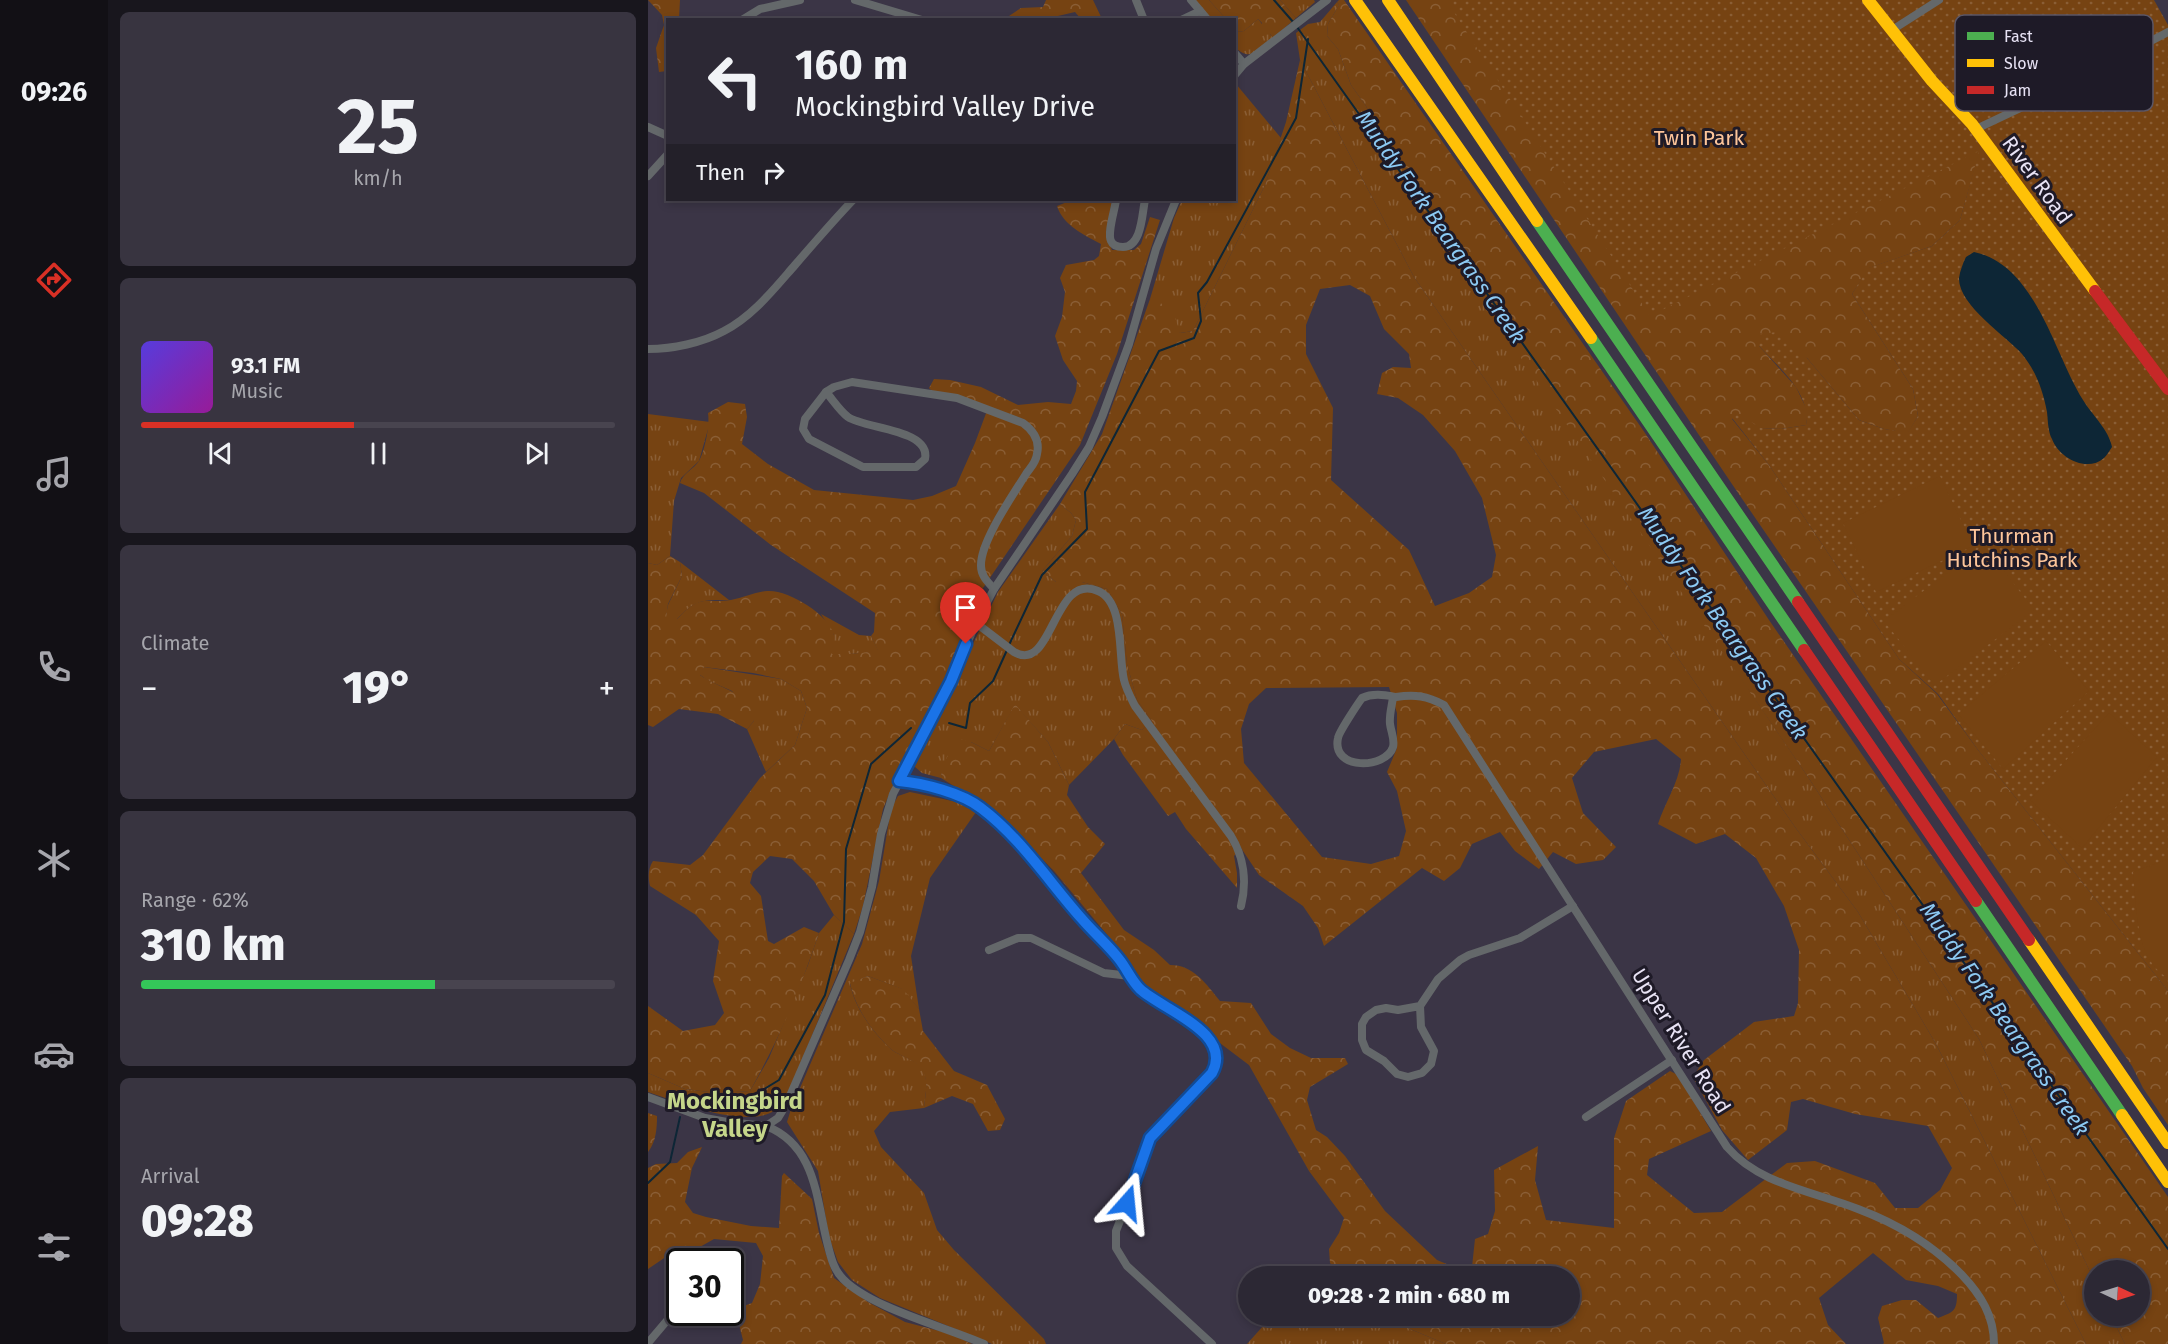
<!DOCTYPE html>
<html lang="en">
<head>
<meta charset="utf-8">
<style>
  body { margin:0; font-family:"Fira Sans",sans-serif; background:#383440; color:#f1f3f6; height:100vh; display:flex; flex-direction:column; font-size:22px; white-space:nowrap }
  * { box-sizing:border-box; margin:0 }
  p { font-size:20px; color:#a6a6ac }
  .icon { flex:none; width:33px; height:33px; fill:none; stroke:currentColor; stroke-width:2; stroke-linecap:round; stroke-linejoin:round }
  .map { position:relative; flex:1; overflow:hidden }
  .side { display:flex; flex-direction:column; gap:12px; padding:12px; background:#18161d; width:540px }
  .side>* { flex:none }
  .guide { position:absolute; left:18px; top:18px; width:570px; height:183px; border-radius:0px; box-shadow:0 3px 9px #0003,0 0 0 2px #48444f; background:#2c2834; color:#f1f3f6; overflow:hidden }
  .needle { width:39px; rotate:94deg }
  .tools { position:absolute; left:1436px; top:1260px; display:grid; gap:12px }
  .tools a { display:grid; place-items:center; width:66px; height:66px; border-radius:50%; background:#2c2834; box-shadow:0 3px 9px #0003,0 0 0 2px #48444f; font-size:30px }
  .speed { position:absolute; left:18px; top:1248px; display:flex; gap:12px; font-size:30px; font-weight:700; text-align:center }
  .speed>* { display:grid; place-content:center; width:78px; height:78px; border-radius:50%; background:#2c2834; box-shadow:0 3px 9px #0003,0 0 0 2px #48444f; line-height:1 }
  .speed .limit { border:3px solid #111; border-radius:9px; background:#fff; color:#111 }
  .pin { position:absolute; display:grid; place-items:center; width:51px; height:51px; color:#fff; margin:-62px -26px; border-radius:50% 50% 50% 0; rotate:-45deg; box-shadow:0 0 6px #0007 }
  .pin .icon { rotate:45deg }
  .me { position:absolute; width:66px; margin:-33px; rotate:18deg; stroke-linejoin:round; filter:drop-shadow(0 0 4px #0008) }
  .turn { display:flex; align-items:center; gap:21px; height:126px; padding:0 30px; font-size:27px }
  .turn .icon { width:78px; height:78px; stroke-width:2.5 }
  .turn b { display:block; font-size:42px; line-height:51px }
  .then { display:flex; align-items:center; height:57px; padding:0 30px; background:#0003; gap:12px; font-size:22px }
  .big { font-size:45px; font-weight:800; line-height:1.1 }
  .side .tile { flex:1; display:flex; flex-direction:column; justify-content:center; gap:9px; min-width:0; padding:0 21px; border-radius:9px; background:#383440 }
  .side .dial { align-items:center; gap:0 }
  .dial b { font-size:78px; line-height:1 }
  .song { display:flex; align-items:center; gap:18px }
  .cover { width:72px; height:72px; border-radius:9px; background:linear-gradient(135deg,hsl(250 70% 55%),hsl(300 70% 35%)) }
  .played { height:6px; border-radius:3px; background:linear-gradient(90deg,#d93025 45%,#48444f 45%) }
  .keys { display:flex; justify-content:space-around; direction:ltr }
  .heat { display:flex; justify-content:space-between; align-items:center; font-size:33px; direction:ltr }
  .charge { height:9px; border-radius:4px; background:linear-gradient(90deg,#34c759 62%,#48444f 0) }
  .trip { position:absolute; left:590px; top:1266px; width:342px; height:60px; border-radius:30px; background:#2c2834; box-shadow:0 3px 9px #0003,0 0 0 2px #48444f; font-weight:800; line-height:60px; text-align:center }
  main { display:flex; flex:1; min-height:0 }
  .tabs { display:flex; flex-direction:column; width:108px; justify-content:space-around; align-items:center; background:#121015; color:#a6a6ac }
  .tabs .icon { width:42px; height:42px }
  .tabs .current { color:#d93025 }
  .tabs b { font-size:27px; color:#f1f3f6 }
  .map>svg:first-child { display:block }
  .grass { fill:url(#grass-tufts) }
  .forest { fill:url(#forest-crowns); fill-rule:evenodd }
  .park { fill:url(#park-dots) }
  .pitch { fill:#764312 }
  .water { fill:#0d2636 }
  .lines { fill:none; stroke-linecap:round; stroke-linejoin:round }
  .stream { stroke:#0d2636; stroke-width:2 }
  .street { stroke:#64686a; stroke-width:8 }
  .fast { stroke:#4caf50; stroke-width:12 }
  .slow { stroke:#ffc107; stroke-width:12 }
  .jam { stroke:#c62828; stroke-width:12 }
  .route-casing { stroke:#114b97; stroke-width:15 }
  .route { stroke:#1a73e8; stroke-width:10 }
  .labels { text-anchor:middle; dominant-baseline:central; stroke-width:6; stroke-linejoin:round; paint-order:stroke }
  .park-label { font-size:21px; fill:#fdc59a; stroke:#1e1a27 }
  .street-label { font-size:21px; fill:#e8e3f5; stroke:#1e1a27 }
  .water-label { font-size:22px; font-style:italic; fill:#8cc9f3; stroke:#1e1a27 }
  .quarter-label { font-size:24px; font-weight:bold; fill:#c5d68a; stroke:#1e1a27 }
  .key { fill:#1e1a27; stroke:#5b5665; stroke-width:1.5 }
  .key-label { font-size:16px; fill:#e8e3f5 }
</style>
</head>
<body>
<main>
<nav class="tabs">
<b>09:26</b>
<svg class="icon current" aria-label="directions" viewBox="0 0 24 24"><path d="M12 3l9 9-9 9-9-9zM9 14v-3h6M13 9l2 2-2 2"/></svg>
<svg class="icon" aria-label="music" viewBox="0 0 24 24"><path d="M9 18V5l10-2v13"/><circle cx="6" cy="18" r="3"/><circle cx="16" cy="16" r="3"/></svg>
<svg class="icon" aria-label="phone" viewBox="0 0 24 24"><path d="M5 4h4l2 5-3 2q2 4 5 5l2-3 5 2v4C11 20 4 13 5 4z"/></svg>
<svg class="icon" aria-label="climate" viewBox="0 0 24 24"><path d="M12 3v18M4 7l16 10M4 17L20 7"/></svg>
<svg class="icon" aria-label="car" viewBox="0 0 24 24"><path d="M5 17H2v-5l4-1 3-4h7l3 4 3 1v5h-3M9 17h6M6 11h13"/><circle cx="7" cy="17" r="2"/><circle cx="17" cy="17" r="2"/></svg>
<svg class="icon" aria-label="filters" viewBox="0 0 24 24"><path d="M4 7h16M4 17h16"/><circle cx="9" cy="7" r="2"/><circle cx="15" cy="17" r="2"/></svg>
</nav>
<section class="side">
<div class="tile dial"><b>25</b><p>km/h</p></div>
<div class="tile">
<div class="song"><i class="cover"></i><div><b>93.1 FM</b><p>Music</p></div></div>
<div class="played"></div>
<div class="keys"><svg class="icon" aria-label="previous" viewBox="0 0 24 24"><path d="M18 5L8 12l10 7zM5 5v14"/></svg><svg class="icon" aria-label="pause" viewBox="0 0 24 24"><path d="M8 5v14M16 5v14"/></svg><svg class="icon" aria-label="next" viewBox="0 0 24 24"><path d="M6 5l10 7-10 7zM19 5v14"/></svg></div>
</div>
<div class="tile"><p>Climate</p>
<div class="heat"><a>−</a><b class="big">19°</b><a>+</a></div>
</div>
<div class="tile"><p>Range · 62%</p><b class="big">310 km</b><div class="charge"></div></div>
<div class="tile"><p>Arrival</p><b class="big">09:28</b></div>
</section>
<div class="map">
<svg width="1520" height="1344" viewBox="0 0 1520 1344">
  <defs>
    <pattern id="grass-tufts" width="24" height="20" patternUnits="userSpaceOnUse" patternTransform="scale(1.5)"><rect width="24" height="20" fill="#764312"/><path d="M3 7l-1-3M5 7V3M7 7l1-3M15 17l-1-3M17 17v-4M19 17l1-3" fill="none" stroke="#8a5e35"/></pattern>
    <pattern id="forest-crowns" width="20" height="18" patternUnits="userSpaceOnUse" patternTransform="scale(1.5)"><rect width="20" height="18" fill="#764312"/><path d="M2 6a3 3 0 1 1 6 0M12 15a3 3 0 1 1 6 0" fill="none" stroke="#8a5e35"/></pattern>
    <pattern id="park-dots" width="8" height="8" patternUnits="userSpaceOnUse" patternTransform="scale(1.5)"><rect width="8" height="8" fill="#764312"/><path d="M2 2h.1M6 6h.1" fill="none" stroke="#8a5e35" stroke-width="1.8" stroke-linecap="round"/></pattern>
  </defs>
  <rect width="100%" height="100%" fill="#3b3546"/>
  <!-- grass -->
  <g class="grass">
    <path d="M546 0H561L578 19H563Z"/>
    <path d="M632 0H666L667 2 648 18Z"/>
    <path d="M689 2 691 5 680 24 679 36 690 49 703 85 718 106 743 161 1160 777 1331 1039 1446 1280V1316H1463L1477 1344H1438L1288 1044 1210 912 1147 827 766 277 652 60 648 33 660 24 672 22Z"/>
    <path d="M610 19 625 38C612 49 602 63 587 47L586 30 588 32 596 31Z"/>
    <path d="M588 84 633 138 617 185 545 331 532 333 502 299 526 218 534 200H586Z"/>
    <path d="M0 414 62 422 51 461 33 478 26 501 22 556 9 565 0 563Z"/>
    <path d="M412 504 423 513 428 520 424 536 394 571 408 582H434L459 589 474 614 479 664 489 700 504 721 494 730 477 724 466 739 421 785 400 742 367 705 341 751 323 742 295 767 293 778 274 773 266 766 350 592Z"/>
    <path d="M32 562 81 600C55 600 48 599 29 619L17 620 20 605 34 576Z"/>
    <path d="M173 614 211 635 223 636 231 652 202 654H183L186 635Z"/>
    <path d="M56 667 133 679 153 691 159 708 147 745 118 772 99 729 106 721 84 691 59 680 51 674Z"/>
    <path d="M262 792 309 802 328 812 282 878 263 956 271 1009 254 989 220 976 202 984C207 1008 225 1033 244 1050 252 1056 266 1059 273 1067 282 1078 277 1095 276 1108L242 1112 226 1131 233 1147 276 1193 289 1230 306 1250 396 1339 398 1344H344L232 1298 204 1280 190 1262 181 1237 170 1171 139 1122 143 1109 214 944 231 881 243 809 250 796Z"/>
    <path d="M186 915 206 934 138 1098C135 1102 132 1107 129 1109 101 1131 30 1102 0 1092V1073L37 1089 69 1093 102 1091 121 1058 160 965 171 933Z"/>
    <path d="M624 1316H731L798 1344H599Z"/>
  </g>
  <!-- forest -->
  <g class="forest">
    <path d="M0 0H32L31 19 20 20 19 71 11 72 8 48 16 25 14 15Z"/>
    <path d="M398 0H445L454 19H433L427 12 397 19H362L361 16 373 8 395 7Z"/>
    <path d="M561 0H632L648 18 625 38 622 34 613 35 614 23 610 19 596 31 588 32 586 20 578 19Z"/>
    <path d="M691 0H696L997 433 1121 620 1520 1197V1344H1477L1463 1316H1491V1270H1446V1280L1331 1039 1160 777 769 206 743 161 718 106 703 85 690 49 679 36 680 24 691 5 689 2Z"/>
    <path d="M758 0H1211L1332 150 1312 220 1284 246 1221 268 1204 294 1265 389 1270 416 1260 433 1236 429 1211 420 1159 358 1111 346 1148 387 1160 412 1158 425 1133 429 1112 428 1089 414 1084 419 1121 465 1251 659 1289 694 1330 750 1520 991V1125L1495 1088 1484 1066 1086 487Z"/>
    <path d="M652 60 766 277 1147 827 1210 912 1288 1044 1438 1344H1235L1236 1343 1230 1318 1234 1306 1254 1300H1268L1290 1318C1305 1312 1309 1312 1309 1294L1290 1286 1258 1280 1225 1253 1171 1298 1180 1325 1198 1344H798L731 1316H921V1276H695L682 1263 681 1249 691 1233 696 1218 661 1171 601 1065 499 988 476 955 406 871 346 811 293 778 294 767 309 738 323 742 341 751 367 704 400 742 421 785 419 795 440 827 457 844 433 873 476 930 506 950 522 965C546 965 558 984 572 1001L603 1003 623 1034 642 1048 663 1058H697L700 1064 662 1087 659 1100 668 1130 679 1137 697 1156 737 1211 789 1260 813 1270 824 1267 827 1239 840 1234 847 1211 846 1170 890 1146 887 1180 898 1220 966 1228V1138L978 1101 1022 1071 1030 1075 1063 1131 1001 1159 999 1175 1046 1213 1074 1212 1139 1163 1167 1161 1227 1183 1247 1208H1270L1292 1190 1304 1168 1280 1126 1207 1114 1155 1099 1143 1102 1139 1130 1100 1160 1074 1130 1045 1077 1056 1060 1106 1022 1146 1016 1150 1003 1151 950 1136 906 1108 858 1077 834 1048 844 1010 824C1017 802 1032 781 1033 759L1008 739 946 752 924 778 935 813 968 847 955 860 928 864 905 852 891 869 867 851 852 832 824 844 812 868 796 881 774 868 676 946 670 928 655 906 611 875 593 848 586 856 589 873V888L538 829 527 812 520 816 475 755 466 739 477 724 494 730 504 721 489 700 479 664 474 614 459 589 434 582H408L394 571 424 536 428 520 423 513 412 504 454 434 502 299 524 308 532 333 545 331 617 185 638 122ZM702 285 722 296 736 329 761 354 763 368 745 367 734 373 729 394 750 398 775 415 807 451 834 498 848 555 844 577 821 593 787 606 761 550 683 480 685 408 658 354V325L672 289ZM741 687 749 713V748L739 772 749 791 758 831 751 856 723 864 674 857 596 763 593 729 601 704 618 688Z"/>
    <path d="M424 200H464L458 235 464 250H486L493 244 502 217 512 220 469 354 432 445 335 588 326 608 325 618 281 713 256 759 235 809 215 906 206 934 186 915 166 881 144 859 122 856 105 872 102 883 113 896 120 941 126 944 156 927 171 933C153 988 130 1041 102 1091L69 1093 37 1089 0 1073V1006L35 1031 67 1025 76 1013 65 981 71 941 48 915 2 886C0 878 0 868 5 861L42 865 55 855 112 778 147 745 159 708 153 691 133 679 105 673 56 667 52 675C67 686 90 690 102 706 104 710 105 717 106 721L99 729 70 714 31 709 5 727 0 725V563L9 565 22 556 32 562 34 576 20 604 18 619H29C54 593 53 604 83 600 95 598 107 592 119 591 139 589 181 614 186 635 187 640 184 648 184 654H202L230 651 223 636 226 632 227 613 123 545 56 493 32 483C35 473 46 469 51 461 57 451 62 424 60 413L80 402 97 404 99 417 94 444 120 464 166 490 265 500 284 496 308 486 327 443 340 408 286 393 281 388 286 379 302 380 333 387 370 405 400 402 423 404 428 391 429 381 415 360 407 336 414 317 417 292 412 278 418 265 446 260 451 256 453 244C436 235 415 225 409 206Z"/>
    <path d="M220 976 255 989 271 1009 275 1031 306 1071 339 1085 357 1119 352 1130 340 1131 325 1104 304 1096 276 1108C277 1095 282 1078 272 1067 265 1059 252 1056 244 1050 225 1033 207 1008 202 983Z"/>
    <path d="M0 1113 9 1116C9 1128 8 1142 0 1152Z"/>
    <path d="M54 1147 44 1168 37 1202 45 1213 58 1217 103 1226 131 1228 134 1176 136 1173 164 1199 171 1233 186 1278 220 1302 257 1322 303 1334 324 1344H93L95 1340 87 1309 104 1303 112 1284 115 1256 108 1243 66 1239 50 1248 28 1250 0 1269V1168L8 1164 29 1163 40 1152Z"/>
  </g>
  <!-- park -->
  <path class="park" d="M798 0H1506L1520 25V991L1330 750 1290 694 1251 659 1121 465 1084 418 1089 413 1113 428 1133 429 1158 425C1163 393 1131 368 1111 346V334L1130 332 1159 358 1211 420 1236 429 1260 432 1270 416 1265 389 1204 294 1220 268 1284 246 1312 220 1331 151 1002 316Z"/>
  <!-- pitch -->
  <g class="pitch">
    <path d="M1292 476 1325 546 1228 592 1195 523Z"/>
    <path d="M1336 545 1386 610 1287 685 1236 621Z"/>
    <path d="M1398 641 1441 691 1355 769 1310 714Z"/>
    <path d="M1461 713 1509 757 1434 848 1382 800Z"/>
    <path d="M1520 859V978C1486 959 1489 905 1485 872Z"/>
  </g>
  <!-- water -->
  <path class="water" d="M1326 252C1388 265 1406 354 1435 400 1444 415 1461 430 1464 447 1462 450 1459 455 1456 458 1439 473 1411 458 1404 439 1400 432 1400 421 1399 412 1395 391 1388 371 1374 354 1359 337 1310 305 1311 278 1312 271 1315 263 1318 257Z"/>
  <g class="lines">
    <!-- stream -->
    <g class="stream">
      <path d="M626 0 646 23"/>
      <path d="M649 27 1520 1249"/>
      <path d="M361 645 394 575 439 529 437 492 511 351 546 338 553 321 550 293 559 282 648 118 660 39"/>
      <path d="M301 723 318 728 322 703 345 681 359 650"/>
      <path d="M39 1103 95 1102 131 1080 177 995 196 922 198 849 223 764 263 728"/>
      <path d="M0 1183 22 1162 32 1117"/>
    </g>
    <!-- street -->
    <g class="street">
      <path d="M207 0 274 20"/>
      <path d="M488 0 496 20"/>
      <path d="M543 0 560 20"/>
      <path d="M94 20 112 9 152 0"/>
      <path d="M533 20 552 11"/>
      <path d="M1244 30 1291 0"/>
      <path d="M586 52 596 64"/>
      <path d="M586 76 596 64 679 0"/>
      <path d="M0 127 20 136"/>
      <path d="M1328 129 1408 91 1520 32"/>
      <path d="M0 176 20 154"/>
      <path d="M468 200C467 209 459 233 463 241 465 246 471 247 475 247 494 247 494 213 497 200"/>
      <path d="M0 349C24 349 54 343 76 331 105 316 126 289 147 265 166 243 185 221 205 200"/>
      <path d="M178 392 186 387 204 382 309 398 375 423C386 431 392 441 389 454 388 463 382 468 378 474 365 495 332 542 333 566 333 576 340 582 346 589"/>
      <path d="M178 392C185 400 192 411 200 417 217 429 283 429 277 459L268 467H215L161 439 155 429 157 419Z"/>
      <path d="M328 623 366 652C405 675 405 571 450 591 477 602 470 656 476 680 478 689 483 698 487 706L583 836C596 857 599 882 593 906"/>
      <path d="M745 697C744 706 741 715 742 724 743 732 747 739 745 747 738 769 683 771 690 738 691 732 709 705 714 698 725 693 736 695 748 697 767 694 779 696 796 705L1079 1147C1112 1185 1165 1191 1210 1209 1250 1224 1284 1244 1314 1275 1333 1295 1346 1316 1346 1344"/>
      <path d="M251 781C275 783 314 793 333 808 373 838 401 882 433 919 445 933 460 945 471 959 479 969 483 980 492 989 516 1011 580 1030 566 1069L508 1130 499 1143 479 1203 468 1231V1248L479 1266 564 1344"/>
      <path d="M341 950 370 938H383L456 973 482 976"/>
      <path d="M772 1006 773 1027 786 1051 783 1064 774 1073 760 1077 749 1074 736 1061 718 1050 714 1040V1024L718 1017 728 1010 738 1008 750 1010 772 1006 790 979 812 960 821 955 872 938 925 906"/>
      <path d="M0 1097 57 1118 79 1122 118 1126 130 1118 138 1105 201 960 212 932 224 887 233 834 245 794 303 681 328 623 346 589 424 474 441 447 454 417 481 344 508 249 528 200"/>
      <path d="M938 1117 1024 1060"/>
      <path d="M118 1126C169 1146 168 1200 180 1246 183 1258 186 1270 195 1279 223 1308 298 1327 336 1344"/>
      <path d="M0 1343 22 1317 32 1311"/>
    </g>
    <!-- fast -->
    <g class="fast">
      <path d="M889 221 1150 602"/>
      <path d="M943 338 1156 650"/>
      <path d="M1328 901 1474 1115"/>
    </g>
    <!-- slow -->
    <g class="slow">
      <path d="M707 0 943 338"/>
      <path d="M740 0 889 221"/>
      <path d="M1220 0 1284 81 1324 124 1447 291"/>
      <path d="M1381 940 1520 1143"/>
      <path d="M1474 1115 1520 1182"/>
    </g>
    <!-- jam -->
    <g class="jam">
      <path d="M1447 291 1520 389"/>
      <path d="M1150 602 1381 940"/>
      <path d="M1156 650 1328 901"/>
    </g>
  </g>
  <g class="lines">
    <defs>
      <path id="route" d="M318 644 303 681 251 781C275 783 314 793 333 808 373 838 401 882 434 919 446 933 460 945 471 959 479 969 483 980 492 989 515 1010 586 1033 564 1073L502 1138 479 1203"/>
    </defs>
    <!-- route casing -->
    <use href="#route" class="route-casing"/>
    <!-- route -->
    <use href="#route" class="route"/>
  </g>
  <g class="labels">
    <!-- park labels -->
    <g class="park-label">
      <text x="1051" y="138">Twin Park</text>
      <text x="1364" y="536">Thurman<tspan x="1364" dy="24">Hutchins Park</tspan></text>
    </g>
    <!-- street labels -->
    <g class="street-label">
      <text transform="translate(1389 180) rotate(54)">River Road</text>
      <text transform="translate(1033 1041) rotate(58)">Upper River Road</text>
    </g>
    <!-- water labels -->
    <g class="water-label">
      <text transform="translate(793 227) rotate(55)">Muddy Fork Beargrass Creek</text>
      <text transform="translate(1075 623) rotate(55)">Muddy Fork Beargrass Creek</text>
      <text transform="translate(1357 1019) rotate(55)">Muddy Fork Beargrass Creek</text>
    </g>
    <!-- quarter labels -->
    <g class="quarter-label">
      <text x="87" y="1101">Mockingbird<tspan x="87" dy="28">Valley</tspan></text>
    </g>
  </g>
  <!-- legend -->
  <rect x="1307" y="15" width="198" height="96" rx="9" class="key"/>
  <rect x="1319" y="32" width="27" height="8" fill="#4caf50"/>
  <rect x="1319" y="59" width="27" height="8" fill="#ffc107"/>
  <rect x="1319" y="86" width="27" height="8" fill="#c62828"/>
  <g class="key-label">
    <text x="1356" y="42">Fast</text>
    <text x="1356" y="69">Slow</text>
    <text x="1356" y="96">Jam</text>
  </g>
</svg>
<div class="tools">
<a><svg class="needle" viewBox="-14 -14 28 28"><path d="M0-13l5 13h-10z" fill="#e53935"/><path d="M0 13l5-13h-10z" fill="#a6a6ac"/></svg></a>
</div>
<div class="speed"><div class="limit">30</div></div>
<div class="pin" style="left:318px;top:644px;background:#d93025"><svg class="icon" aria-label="arrive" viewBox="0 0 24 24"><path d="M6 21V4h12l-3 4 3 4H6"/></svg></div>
<svg class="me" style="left:479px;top:1203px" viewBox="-20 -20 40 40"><path d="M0-17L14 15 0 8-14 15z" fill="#1a73e8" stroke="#fff" stroke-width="4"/></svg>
<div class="trip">09:28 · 2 min · 680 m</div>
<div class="guide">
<div class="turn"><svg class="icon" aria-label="left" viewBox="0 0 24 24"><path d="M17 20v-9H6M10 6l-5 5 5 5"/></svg><div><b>160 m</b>Mockingbird Valley Drive</div></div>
<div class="then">Then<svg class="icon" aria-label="right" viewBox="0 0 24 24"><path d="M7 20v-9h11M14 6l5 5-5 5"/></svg></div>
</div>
</div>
</main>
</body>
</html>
